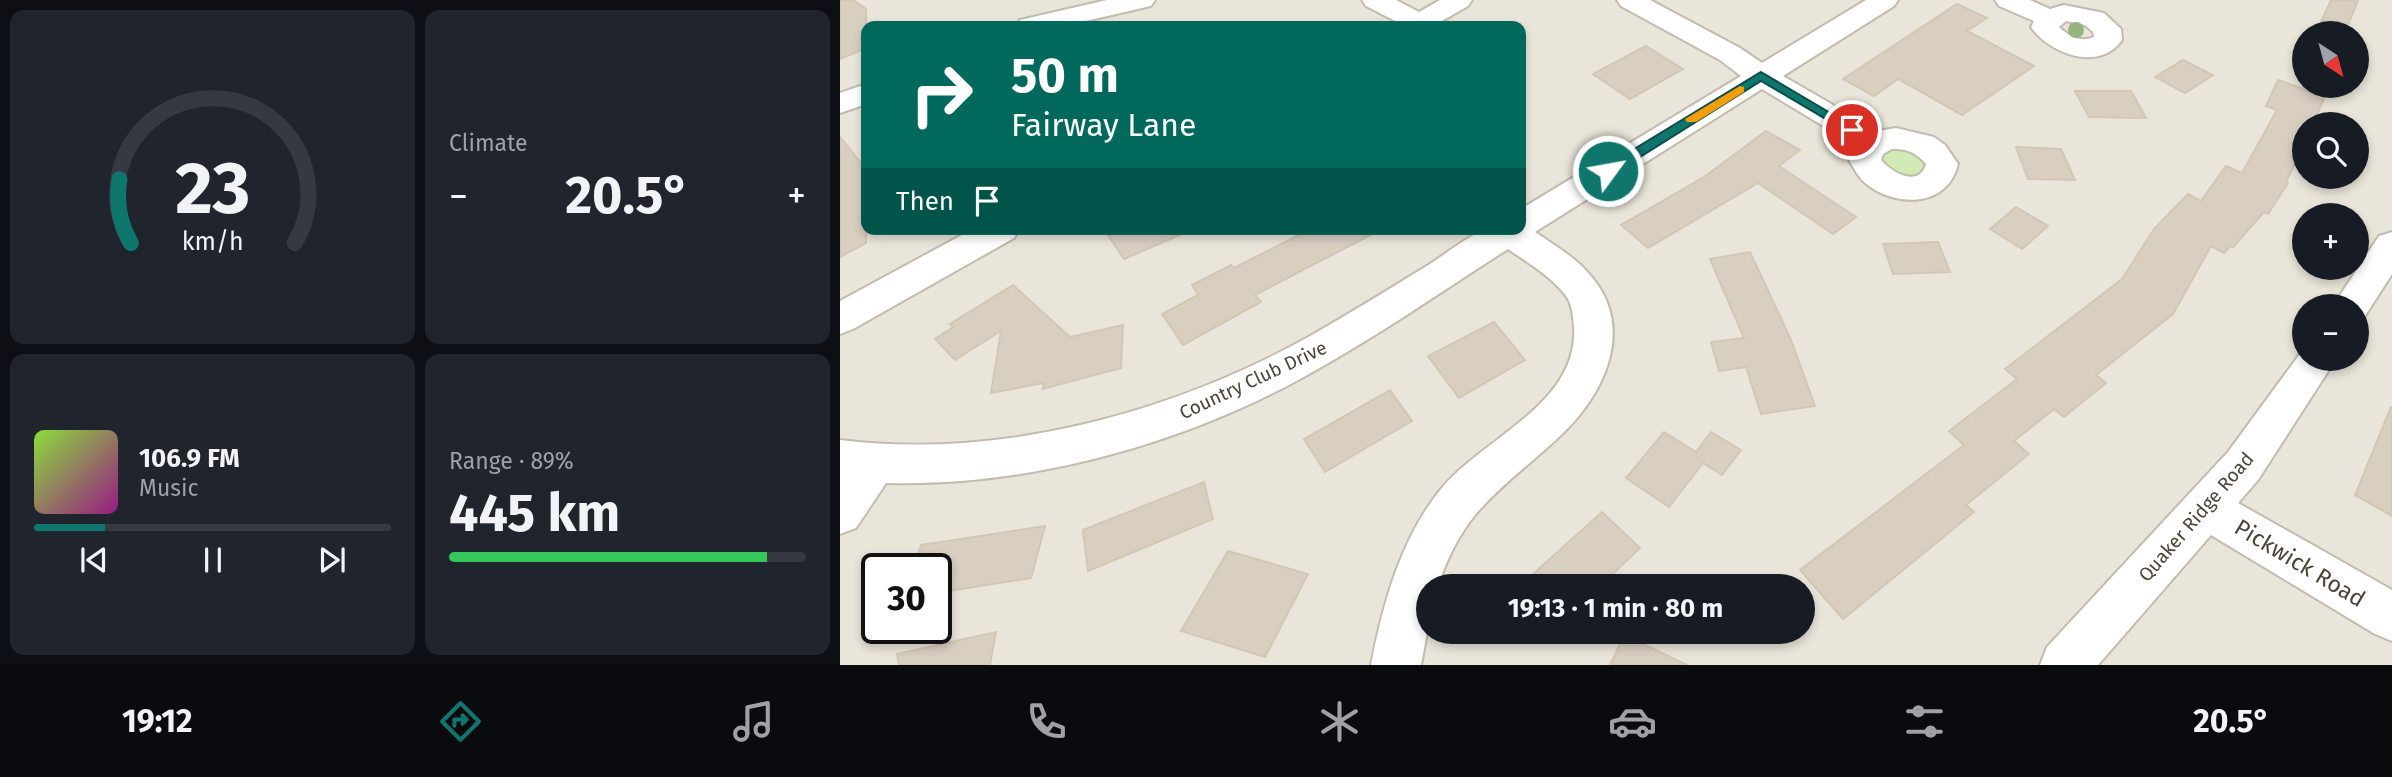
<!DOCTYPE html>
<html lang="en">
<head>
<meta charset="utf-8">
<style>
  body { margin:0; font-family:"Fira Sans",sans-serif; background:#20242c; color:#f1f3f6; height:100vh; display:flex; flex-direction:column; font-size:26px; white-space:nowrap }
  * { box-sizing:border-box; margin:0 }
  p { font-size:23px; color:#9ea1a6 }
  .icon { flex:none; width:38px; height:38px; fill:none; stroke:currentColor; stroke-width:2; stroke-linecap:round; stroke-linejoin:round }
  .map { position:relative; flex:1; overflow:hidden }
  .sheet { display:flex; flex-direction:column; gap:10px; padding:10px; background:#0d0f14; width:840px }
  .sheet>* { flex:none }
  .hud { position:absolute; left:21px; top:21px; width:665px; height:214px; border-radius:14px; box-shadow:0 4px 10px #0003; background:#00695c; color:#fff; overflow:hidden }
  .needle { width:46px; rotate:144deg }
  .controls { position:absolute; left:1452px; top:21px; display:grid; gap:14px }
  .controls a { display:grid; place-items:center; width:77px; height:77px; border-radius:50%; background:#171b24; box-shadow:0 4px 10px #0003; font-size:35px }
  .speed { position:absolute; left:21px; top:553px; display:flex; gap:14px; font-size:35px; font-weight:700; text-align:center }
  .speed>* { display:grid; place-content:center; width:91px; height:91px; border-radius:50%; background:#171b24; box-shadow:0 4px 10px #0003; line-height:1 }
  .speed .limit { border:4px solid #111; border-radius:10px; background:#fff; color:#111 }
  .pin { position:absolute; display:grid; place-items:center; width:60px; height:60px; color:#fff; margin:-30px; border:4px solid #fff; border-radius:50%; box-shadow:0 2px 7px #0007 }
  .me { position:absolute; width:77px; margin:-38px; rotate:58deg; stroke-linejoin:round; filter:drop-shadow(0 0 5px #0008) }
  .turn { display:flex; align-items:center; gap:24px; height:147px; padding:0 35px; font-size:32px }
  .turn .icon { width:91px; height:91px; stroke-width:2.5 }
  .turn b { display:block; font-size:49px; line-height:60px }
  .then { display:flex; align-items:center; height:66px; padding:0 35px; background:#0003; gap:14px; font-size:26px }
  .big { font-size:52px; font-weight:700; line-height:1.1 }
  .sheet .widget { flex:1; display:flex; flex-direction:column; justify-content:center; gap:10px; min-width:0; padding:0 24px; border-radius:14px; background:#20242c }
  .sheet .dial { align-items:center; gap:0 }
  .dial svg { height:182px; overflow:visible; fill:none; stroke:#363941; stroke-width:7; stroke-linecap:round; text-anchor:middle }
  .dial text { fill:#f1f3f6; stroke:none }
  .song { display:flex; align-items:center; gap:21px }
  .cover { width:84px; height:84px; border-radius:10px; background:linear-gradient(135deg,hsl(90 70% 55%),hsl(310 70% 35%)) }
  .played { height:7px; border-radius:4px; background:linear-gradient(90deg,#0f766e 20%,#363941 20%) }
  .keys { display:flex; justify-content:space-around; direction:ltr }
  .heat { display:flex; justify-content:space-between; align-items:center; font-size:38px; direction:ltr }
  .charge { height:10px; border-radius:5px; background:linear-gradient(90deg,#34c759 89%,#363941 0) }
  .sheet .tiles { flex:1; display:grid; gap:10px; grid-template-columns:repeat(2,1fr) }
  .trip { position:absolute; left:576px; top:574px; width:399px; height:70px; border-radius:35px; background:#171b24; box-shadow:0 4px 10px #0003; font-weight:700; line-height:70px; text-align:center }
  .menu { display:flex; height:112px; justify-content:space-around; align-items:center; background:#090b0e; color:#9ea1a6 }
  .menu .icon { width:49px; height:49px }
  .menu .current { color:#0f766e }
  .menu b { font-size:32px; color:#f1f3f6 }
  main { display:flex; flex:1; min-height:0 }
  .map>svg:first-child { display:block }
  .residential { fill:#eae5da; fill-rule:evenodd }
  .green { fill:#d2eab5 }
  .building { fill:#d8cfc1; stroke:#d3c7b4; stroke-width:2 }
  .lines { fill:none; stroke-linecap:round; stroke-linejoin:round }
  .minor-casing { stroke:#c2bbae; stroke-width:4 }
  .minor { fill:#fff; fill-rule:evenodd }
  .tree { fill:#97b381 }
  .route { fill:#0f766e; stroke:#0a4d48; stroke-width:2 }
  .slow { fill:#f59e0b }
  .labels { text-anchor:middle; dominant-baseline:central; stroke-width:5; stroke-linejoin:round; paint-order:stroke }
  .street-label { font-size:19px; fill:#4b4439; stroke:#fff }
  .near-street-label { font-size:23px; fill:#4b4439; stroke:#fff }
</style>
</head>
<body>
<main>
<section class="sheet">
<div class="tiles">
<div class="widget dial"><svg viewBox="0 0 100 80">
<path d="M14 69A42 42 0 1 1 86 69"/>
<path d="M14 69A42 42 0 0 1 9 41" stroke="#0f766e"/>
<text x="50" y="56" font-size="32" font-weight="700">23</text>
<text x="50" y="72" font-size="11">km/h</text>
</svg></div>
<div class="widget"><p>Climate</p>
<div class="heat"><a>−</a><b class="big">20.5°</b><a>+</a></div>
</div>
<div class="widget">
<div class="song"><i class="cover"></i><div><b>106.9 FM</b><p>Music</p></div></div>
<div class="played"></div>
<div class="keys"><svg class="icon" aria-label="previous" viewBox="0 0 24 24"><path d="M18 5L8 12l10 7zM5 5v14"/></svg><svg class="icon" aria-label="pause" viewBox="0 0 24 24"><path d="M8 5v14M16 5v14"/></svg><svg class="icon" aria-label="next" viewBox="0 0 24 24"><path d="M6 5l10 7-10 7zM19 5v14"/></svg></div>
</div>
<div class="widget"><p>Range · 89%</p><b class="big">445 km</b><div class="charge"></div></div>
</div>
</section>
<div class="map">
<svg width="1552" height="665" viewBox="0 0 1552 665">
  <rect width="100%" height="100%" fill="#f6f3ec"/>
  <!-- residential -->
  <path class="residential" d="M0 0H1552V665H0ZM26 26H681V229H26ZM1465 33H1517V86H1465ZM1465 124H1517V177H1465ZM1465 215H1517V268H1465ZM1465 306H1517V359H1465ZM37 569H96V628H37ZM588 586H962V632H588Z"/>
  <!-- green -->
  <path class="green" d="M1035 143 1098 156 1069 188 1026 154Z"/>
  <!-- building -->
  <g class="building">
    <path d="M0 0H13L26 9V48L0 59Z"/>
    <path d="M1491 0H1518L1505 33H1476Z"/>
    <path d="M1117 4 1147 18 1127 31 1194 66 1122 115 1058 79 1034 96 1003 79Z"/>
    <path d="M806 46 843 69 790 99 753 74Z"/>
    <path d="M1343 60 1373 75 1345 93 1315 77Z"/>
    <path d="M1438 80 1485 96 1473 124H1465V144L1446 182 1448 183 1428 214 1424 212 1393 247 1390 246 1384 253 1371 246 1333 314 1256 375 1266 383 1224 417 1214 409 1174 441 1189 454 1126 505 1134 512 1003 619 960 570 1124 445 1109 431 1177 379 1165 369 1282 279 1314 229 1348 194 1361 201 1386 166 1402 173 1437 110 1426 106Z"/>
    <path d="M1235 91H1291L1306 118 1249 117Z"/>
    <path d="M926 131 960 150 939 166 1016 217 993 234 918 183 808 248 781 225 864 177Z"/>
    <path d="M0 137 26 169V243L0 257Z"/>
    <path d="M1176 147 1221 149 1235 180 1188 179Z"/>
    <path d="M1176 207 1208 226 1182 249 1150 229Z"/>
    <path d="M264 229H354L284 259Z"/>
    <path d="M470 229H542L415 295 421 302 343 345 322 314 358 295 352 285 391 265 394 268Z"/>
    <path d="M1098 242 1110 272 1053 274 1043 244Z"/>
    <path d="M910 252 951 340 975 406 921 414 906 367 879 371 871 342 904 338 870 259Z"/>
    <path d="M173 285 230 337 283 325 281 368 203 389 204 383 151 393 161 331 115 360 95 339 113 327 110 324Z"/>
    <path d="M654 322 685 360 619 398 588 356Z"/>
    <path d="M550 390 572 421 485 472 464 439Z"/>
    <path d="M1551 407H1552V516L1515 495Z"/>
    <path d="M824 432 856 452 871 432 901 450 882 475 863 463 829 507 786 478Z"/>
    <path d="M364 482 373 519 248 571 243 530Z"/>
    <path d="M762 512 800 548 760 586H705L694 573Z"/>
    <path d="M205 526 191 578 96 593V569H73L81 545Z"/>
    <path d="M388 551 468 574 425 657 341 631Z"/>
    <path d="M156 632 150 665H59L57 654Z"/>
    <path d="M784 635 847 665H770Z"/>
  </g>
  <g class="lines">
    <defs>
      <g id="minor">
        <path d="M267 0H315L311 6 224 26H176L180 20Z"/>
        <path d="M522 0H556L579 12 600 0H632L628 6 593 26H560L561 24 526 6Z"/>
        <path d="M777 0H810L900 48 922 63 1026 0H1058L1054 6 943 76 1038 131 1056 128 1094 137 1105 145 1118 164C1108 206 1060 208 1029 186 1019 179 1015 170 1009 160L1015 145 922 89 695 232C714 245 735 257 750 275 796 327 765 394 721 435 693 462 660 485 635 515 618 536 606 561 598 586H588V627L581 665H531C543 604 561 538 601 489 644 437 739 404 734 326 733 316 732 304 726 296 711 276 688 263 668 249 599 293 532 340 460 379 337 446 186 487 46 483L16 528 0 534V440C160 460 333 413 472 335 512 312 551 288 590 264 607 253 625 238 644 230 654 226 670 229 681 229V209L901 76 880 60 781 6ZM1052 149C1066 148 1077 153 1086 164 1079 188 1052 173 1041 160L1043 154Z"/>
        <path d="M1155 0H1190L1210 9 1224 5 1264 13 1281 29 1282 40C1259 73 1209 53 1191 27L1194 21 1159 6ZM1226 21 1245 25 1253 32 1254 37C1240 43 1229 36 1219 27Z"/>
        <path d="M26 84V104L0 113V93Z"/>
        <path d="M133 229H179L174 238 13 329 0 334V301Z"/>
        <path d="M1552 232V274L1525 316 1517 319V306H1493L1539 236Z"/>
        <path d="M1465 347V359H1496L1418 480 1398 503 1552 590V641L1535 634 1371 535 1258 665H1200L1207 647 1388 452Z"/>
      </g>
    </defs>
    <!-- minor casing -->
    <use href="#minor" class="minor-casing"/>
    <!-- minor -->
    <use href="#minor" class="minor"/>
  </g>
  <!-- trees -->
  <circle class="tree" cx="1236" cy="30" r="8"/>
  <!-- route -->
  <path class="route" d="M921 72 1019 130 1012 134 1008 132 921 81 773 174H763V168Z"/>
  <!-- slow -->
  <path class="slow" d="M900 86 904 87V92L856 122H847L845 119Z"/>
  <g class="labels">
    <!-- street labels -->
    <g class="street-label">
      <text transform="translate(413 380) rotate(-25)">Country Club Drive</text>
      <text transform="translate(1356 517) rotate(-49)">Quaker Ridge Road</text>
    </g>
    <!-- near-street labels -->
    <g class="near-street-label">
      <text transform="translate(1460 563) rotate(31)">Pickwick Road</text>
    </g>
  </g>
</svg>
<div class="controls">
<a><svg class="needle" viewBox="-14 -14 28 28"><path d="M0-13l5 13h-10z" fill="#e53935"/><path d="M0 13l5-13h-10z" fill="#9ea1a6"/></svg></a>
<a><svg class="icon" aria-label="search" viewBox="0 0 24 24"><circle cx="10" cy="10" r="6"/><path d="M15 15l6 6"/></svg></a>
<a>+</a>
<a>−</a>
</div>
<div class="speed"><div class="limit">30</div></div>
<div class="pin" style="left:1012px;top:130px;background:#d93025"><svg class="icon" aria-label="arrive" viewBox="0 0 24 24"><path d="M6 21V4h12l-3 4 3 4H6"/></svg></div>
<svg class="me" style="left:768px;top:171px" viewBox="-20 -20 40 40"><circle r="17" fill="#0f766e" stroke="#fff" stroke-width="3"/><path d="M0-11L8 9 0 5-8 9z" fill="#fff"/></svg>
<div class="trip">19:13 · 1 min · 80 m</div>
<div class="hud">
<div class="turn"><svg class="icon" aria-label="right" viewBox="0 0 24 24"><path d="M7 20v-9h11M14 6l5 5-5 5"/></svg><div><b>50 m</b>Fairway Lane</div></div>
<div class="then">Then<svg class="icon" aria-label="arrive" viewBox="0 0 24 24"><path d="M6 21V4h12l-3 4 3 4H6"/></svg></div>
</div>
</div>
</main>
<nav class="menu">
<b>19:12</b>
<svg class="icon current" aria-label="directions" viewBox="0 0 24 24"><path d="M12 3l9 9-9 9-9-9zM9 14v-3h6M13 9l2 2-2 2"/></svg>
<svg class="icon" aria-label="music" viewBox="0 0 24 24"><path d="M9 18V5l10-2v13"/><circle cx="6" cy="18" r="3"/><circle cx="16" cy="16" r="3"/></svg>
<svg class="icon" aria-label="phone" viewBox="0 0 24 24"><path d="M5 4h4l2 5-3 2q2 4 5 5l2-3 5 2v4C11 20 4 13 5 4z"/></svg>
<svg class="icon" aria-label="climate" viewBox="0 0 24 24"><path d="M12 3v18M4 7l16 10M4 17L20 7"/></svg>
<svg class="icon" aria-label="car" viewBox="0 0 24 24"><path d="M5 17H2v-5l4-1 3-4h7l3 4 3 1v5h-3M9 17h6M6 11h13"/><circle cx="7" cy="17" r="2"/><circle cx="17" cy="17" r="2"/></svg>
<svg class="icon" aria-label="filters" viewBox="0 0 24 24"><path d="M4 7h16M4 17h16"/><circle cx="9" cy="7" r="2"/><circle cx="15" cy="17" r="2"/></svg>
<b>20.5°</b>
</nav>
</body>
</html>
